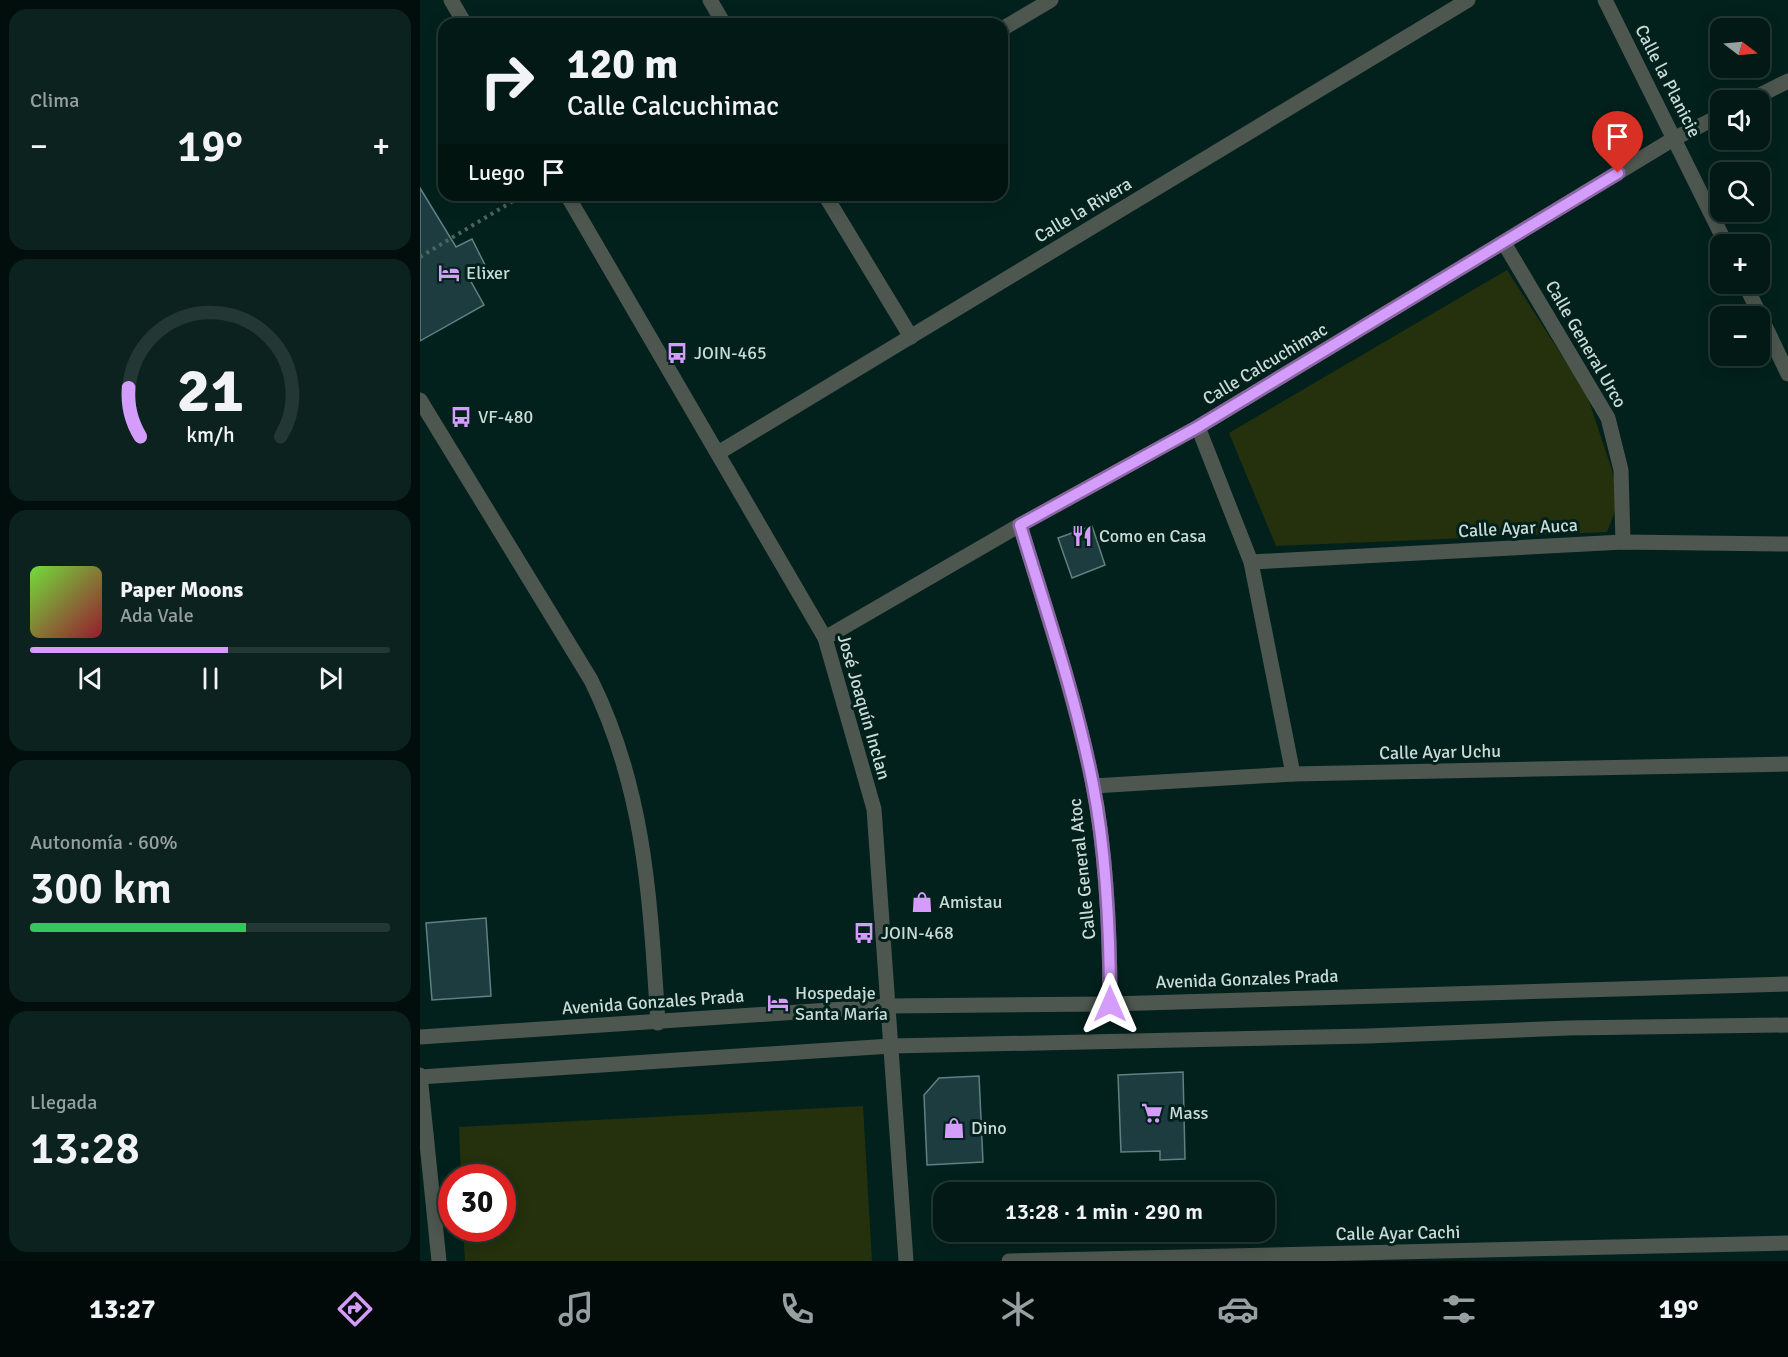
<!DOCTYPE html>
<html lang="es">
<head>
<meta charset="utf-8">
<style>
  body { margin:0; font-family:Signika,sans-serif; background:#0c221e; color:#f1f3f6; height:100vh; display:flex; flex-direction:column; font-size:22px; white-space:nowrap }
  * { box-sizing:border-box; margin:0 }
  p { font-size:20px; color:#96a0a0 }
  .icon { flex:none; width:33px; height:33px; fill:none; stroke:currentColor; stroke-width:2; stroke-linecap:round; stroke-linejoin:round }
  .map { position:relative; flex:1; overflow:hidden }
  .details { display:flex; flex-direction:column; gap:9px; padding:9px; background:#010e0c; width:420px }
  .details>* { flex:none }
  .guide { position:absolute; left:18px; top:18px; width:570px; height:183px; border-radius:18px; box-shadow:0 3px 15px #0003,0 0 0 2px #233834; background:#021915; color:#f1f3f6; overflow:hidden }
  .needle { width:39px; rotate:106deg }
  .tools { position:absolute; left:1290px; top:18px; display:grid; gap:12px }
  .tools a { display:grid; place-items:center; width:60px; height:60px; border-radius:12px; background:#021915; box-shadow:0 3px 15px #0003,0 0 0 2px #233834; font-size:30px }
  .speed { position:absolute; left:18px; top:1164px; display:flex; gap:12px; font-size:30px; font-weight:700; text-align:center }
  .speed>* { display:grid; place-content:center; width:78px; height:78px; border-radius:50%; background:#021915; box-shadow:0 3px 15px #0003,0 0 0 2px #233834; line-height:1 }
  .speed .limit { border:9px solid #d22; background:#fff; color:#111 }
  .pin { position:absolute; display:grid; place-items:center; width:51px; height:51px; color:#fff; margin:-62px -26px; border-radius:50% 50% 50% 0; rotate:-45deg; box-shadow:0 0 6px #0007 }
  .pin .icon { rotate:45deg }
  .me { position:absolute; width:66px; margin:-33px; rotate:0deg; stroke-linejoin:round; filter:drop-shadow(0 0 4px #0008) }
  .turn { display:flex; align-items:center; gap:21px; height:126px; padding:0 30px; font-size:27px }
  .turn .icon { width:78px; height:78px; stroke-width:2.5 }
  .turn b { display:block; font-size:42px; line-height:51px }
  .then { display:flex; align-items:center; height:57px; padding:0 30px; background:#0003; gap:12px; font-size:22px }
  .big { font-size:45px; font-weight:600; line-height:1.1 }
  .details .tile { flex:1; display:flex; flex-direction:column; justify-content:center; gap:9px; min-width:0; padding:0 21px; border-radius:18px; background:#0c221e }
  .details .dial { align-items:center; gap:0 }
  .dial svg { height:156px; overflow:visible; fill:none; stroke:#233834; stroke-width:7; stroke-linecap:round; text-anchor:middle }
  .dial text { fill:#f1f3f6; stroke:none }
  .song { display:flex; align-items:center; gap:18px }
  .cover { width:72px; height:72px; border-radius:9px; background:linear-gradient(135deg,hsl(100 70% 55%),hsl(350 70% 35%)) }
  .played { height:6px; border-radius:3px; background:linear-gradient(90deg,#d49cfb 55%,#233834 55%) }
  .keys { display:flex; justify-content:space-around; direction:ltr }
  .heat { display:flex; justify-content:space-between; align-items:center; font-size:33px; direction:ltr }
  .charge { height:9px; border-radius:4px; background:linear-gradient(90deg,#34c759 60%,#233834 0) }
  .trip { position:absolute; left:513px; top:1182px; width:342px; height:60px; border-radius:18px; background:#021915; box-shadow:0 3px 15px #0003,0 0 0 2px #233834; font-weight:600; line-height:60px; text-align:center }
  .tab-bar { display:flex; height:96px; justify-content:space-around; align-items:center; background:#010a08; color:#96a0a0 }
  .tab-bar .icon { width:42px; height:42px }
  .tab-bar .on { color:#d49cfb }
  .tab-bar b { font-size:27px; color:#f1f3f6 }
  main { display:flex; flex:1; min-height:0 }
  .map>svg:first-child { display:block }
  .green { fill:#24310c }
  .building { fill:#1d3c40; stroke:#5f8084; stroke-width:1.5 }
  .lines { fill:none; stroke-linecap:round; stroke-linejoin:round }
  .path { stroke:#4c6561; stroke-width:4; stroke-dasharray:3 4.5; stroke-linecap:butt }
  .minor { stroke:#4d574f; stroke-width:15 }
  .route-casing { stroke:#8a65a3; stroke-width:15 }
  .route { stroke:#d49cfb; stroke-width:10 }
  .labels { text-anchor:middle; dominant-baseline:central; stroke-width:6; stroke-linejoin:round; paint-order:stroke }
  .street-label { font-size:18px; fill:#cadbd7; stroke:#03211c }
  .poi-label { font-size:18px; fill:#cadbd7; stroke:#03211c; text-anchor:start }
</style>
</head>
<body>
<main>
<section class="details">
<div class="tile"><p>Clima</p>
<div class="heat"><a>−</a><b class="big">19°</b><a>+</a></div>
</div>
<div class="tile dial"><svg viewBox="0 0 100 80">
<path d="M14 69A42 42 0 1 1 86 69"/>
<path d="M14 69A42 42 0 0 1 8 44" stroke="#d49cfb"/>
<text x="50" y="56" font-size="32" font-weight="700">21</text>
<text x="50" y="72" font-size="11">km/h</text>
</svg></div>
<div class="tile">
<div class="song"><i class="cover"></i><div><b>Paper Moons</b><p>Ada Vale</p></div></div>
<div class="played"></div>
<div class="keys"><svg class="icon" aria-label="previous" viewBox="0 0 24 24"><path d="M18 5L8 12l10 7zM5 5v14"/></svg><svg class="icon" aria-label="pause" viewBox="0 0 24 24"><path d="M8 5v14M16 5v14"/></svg><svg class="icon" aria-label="next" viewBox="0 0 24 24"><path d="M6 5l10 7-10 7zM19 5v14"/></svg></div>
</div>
<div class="tile"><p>Autonomía · 60%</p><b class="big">300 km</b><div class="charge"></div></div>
<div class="tile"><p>Llegada</p><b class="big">13:28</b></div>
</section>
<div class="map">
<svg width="1368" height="1261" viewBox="0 0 1368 1261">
  <rect width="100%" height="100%" fill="#03211c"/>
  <!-- green -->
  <g class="green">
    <path d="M1087 270 1167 395 1191 467 1199 500 1187 532 856 546 809 433Z"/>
    <path d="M443 1106 452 1261H45L43 1229 82 1228V1178L41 1177 39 1127Z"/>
  </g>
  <!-- building -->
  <g class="building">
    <path d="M0 188 36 247 52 239 67 269 49 278 64 305 0 341Z"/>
    <path d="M672 526 685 565 652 578 638 538Z"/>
    <path d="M66 918 71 996 12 1000 6 923Z"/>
    <path d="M763 1072 765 1159 740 1160V1151L701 1152 698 1075Z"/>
    <path d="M559 1076 563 1162 507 1165 504 1095 519 1078Z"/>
  </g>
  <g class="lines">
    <!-- path -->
    <path class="path" d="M0 257 103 195"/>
    <!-- minor -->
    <g class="minor">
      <path d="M31 0 45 24"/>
      <path d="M290 0 304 24"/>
      <path d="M1185 0 1306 244"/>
      <path d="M582 29 631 0"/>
      <path d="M1330 100 1368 81"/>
      <path d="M147 195 405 638 454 809 486 1261"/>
      <path d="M405 195 491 337"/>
      <path d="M1084 243 1188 418 1201 470 1203 542"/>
      <path d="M1325 284 1368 374"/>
      <path d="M0 400 171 680C226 792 230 902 238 1023"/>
      <path d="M778 427 831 562 873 774"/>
      <path d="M298 453 1048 0"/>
      <path d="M600 525C626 611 655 697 673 785 687 857 690 931 690 1004"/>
      <path d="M831 562 1203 542 1368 544"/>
      <path d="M405 638 600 525 778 427 1255 138 1300 116"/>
      <path d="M673 786 873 774 1368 764"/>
      <path d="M0 1037 469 1006 690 1004 1368 984"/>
      <path d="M0 1075 19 1261"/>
      <path d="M0 1077 471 1046 948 1036 1148 1028 1368 1025"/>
      <path d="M589 1261 1368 1243"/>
    </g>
  </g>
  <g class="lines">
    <defs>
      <path id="route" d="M690 1004C690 931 687 857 673 785 656 697 626 611 600 525L778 427 1198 173"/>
    </defs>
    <!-- route casing -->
    <use href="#route" class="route-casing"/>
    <!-- route -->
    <use href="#route" class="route"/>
  </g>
  <!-- icons -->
  <defs>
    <symbol id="hotel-bare" viewBox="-9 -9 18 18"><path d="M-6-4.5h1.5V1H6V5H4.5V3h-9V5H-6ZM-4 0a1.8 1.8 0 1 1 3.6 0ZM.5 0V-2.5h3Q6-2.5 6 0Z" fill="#d49cfb" stroke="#03211c" stroke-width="2.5" paint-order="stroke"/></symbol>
    <symbol id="bus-bare" viewBox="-9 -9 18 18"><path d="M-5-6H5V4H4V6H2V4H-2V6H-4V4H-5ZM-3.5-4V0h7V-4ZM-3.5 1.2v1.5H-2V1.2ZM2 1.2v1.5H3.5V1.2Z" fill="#d49cfb" stroke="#03211c" stroke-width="2.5" paint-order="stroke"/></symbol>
    <symbol id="restaurant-bare" viewBox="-9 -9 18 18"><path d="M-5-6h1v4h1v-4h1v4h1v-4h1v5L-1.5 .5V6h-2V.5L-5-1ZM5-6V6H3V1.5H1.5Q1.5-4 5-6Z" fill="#d49cfb" stroke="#03211c" stroke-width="2.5" paint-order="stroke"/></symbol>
    <symbol id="shop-bare" viewBox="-9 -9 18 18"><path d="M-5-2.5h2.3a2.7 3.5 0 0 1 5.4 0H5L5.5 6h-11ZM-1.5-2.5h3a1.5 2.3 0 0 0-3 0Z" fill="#d49cfb" stroke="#03211c" stroke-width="2.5" paint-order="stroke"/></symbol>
    <symbol id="supermarket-bare" viewBox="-9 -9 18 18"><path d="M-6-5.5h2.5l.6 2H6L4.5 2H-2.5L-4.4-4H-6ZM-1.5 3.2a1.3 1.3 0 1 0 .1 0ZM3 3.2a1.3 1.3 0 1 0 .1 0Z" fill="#d49cfb" stroke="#03211c" stroke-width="2.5" paint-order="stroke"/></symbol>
  </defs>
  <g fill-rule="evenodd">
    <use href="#hotel-bare" x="14" y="258" width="30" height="30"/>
    <use href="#bus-bare" x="242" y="338" width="30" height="30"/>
    <use href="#bus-bare" x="26" y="402" width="30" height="30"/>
    <use href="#restaurant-bare" x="647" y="521" width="30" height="30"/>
    <use href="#shop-bare" x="487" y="887" width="30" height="30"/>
    <use href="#bus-bare" x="429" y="918" width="30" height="30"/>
    <use href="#hotel-bare" x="343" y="988" width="30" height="30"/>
    <use href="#supermarket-bare" x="717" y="1098" width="30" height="30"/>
    <use href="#shop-bare" x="519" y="1113" width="30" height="30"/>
  </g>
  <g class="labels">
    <!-- street labels -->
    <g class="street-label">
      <text transform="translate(1248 81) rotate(63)">Calle la Planicie</text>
      <text transform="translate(663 210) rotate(-31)">Calle la Rivera</text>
      <text transform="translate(1166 344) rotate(60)">Calle General Urco</text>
      <text transform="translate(845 364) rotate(-31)">Calle Calcuchimac</text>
      <text transform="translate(1098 528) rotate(-3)">Calle Ayar Auca</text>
      <text transform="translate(444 707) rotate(74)">José Joaquín Inclan</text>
      <text transform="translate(1020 752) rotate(-1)">Calle Ayar Uchu</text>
      <text transform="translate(662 869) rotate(-96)">Calle General Atoc</text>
      <text transform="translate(827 979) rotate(-2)">Avenida Gonzales Prada</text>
      <text transform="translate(233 1002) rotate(-4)">Avenida Gonzales Prada</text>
      <text transform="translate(978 1233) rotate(-1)">Calle Ayar Cachi</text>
    </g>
    <!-- poi labels -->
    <g class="poi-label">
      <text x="46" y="273">Elixer</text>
      <text x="274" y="353">JOIN-465</text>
      <text x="58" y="417">VF-480</text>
      <text x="679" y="536">Como en Casa</text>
      <text x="519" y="902">Amistau</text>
      <text x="461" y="933">JOIN-468</text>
      <text x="375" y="993">Hospedaje<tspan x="375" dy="21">Santa María</tspan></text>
      <text x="749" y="1113">Mass</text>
      <text x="551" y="1128">Dino</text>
    </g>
  </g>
</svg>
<div class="tools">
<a><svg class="needle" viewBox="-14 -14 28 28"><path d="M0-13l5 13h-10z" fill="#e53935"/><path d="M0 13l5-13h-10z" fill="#96a0a0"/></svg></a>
<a><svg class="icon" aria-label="sound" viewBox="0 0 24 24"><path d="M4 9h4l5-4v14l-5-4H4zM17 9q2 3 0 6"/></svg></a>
<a><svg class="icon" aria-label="search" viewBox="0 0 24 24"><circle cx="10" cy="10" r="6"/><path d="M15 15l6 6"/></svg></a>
<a>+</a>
<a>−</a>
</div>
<div class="speed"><div class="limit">30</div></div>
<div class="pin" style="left:1198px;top:173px;background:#d93025"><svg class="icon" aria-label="arrive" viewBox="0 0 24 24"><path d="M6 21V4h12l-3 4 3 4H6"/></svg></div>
<svg class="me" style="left:690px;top:1004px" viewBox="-20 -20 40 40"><path d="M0-17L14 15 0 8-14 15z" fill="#d49cfb" stroke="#fff" stroke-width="4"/></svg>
<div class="trip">13:28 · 1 min · 290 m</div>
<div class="guide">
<div class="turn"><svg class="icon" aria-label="right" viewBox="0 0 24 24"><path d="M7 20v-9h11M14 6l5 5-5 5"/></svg><div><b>120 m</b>Calle Calcuchimac</div></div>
<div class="then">Luego<svg class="icon" aria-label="arrive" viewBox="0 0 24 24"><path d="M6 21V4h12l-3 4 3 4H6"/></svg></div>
</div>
</div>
</main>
<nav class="tab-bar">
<b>13:27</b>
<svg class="icon on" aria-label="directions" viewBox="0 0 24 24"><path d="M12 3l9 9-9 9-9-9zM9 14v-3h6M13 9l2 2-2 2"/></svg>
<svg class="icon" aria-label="music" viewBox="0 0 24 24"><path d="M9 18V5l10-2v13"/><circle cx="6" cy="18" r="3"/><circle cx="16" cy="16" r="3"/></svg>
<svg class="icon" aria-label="phone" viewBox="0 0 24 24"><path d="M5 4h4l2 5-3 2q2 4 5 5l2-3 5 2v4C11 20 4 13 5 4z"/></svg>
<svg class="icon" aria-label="climate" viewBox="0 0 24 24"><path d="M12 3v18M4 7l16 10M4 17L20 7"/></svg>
<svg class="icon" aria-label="car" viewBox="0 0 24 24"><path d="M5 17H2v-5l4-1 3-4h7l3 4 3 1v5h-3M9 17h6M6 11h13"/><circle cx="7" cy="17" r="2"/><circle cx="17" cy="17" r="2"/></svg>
<svg class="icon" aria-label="filters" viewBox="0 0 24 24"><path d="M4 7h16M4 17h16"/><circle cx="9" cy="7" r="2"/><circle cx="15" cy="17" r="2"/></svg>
<b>19°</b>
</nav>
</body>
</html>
